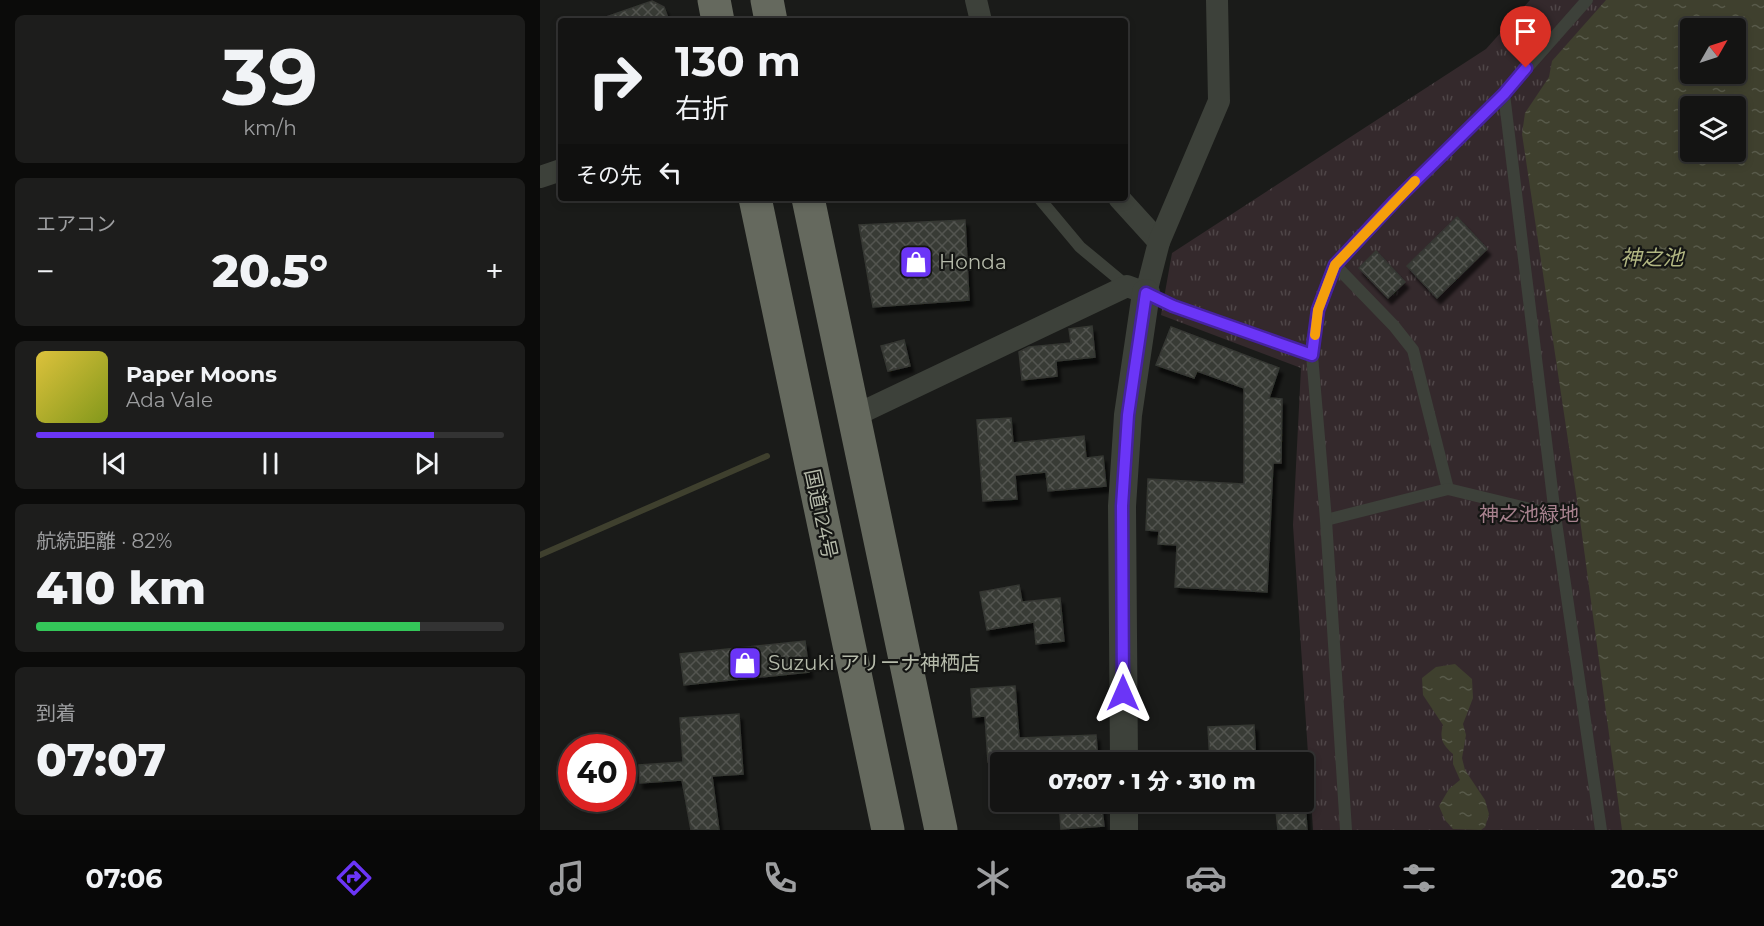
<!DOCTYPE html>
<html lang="ja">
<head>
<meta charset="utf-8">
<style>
  body { margin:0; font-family:Montserrat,"Noto Sans JP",sans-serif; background:#1d1d1c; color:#f1f3f6; height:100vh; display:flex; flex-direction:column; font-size:22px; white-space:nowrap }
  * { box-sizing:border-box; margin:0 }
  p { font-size:20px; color:#9d9ea0 }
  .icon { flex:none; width:33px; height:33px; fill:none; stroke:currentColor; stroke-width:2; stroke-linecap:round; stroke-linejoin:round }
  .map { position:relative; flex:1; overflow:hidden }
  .side { display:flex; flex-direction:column; gap:15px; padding:15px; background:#0b0b0a; width:540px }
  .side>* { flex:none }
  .hud { position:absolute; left:18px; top:18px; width:570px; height:183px; border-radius:6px; box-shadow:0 3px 9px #0003,0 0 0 2px #333; background:#141413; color:#f1f3f6; overflow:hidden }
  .needle { width:39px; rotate:51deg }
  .buttons { position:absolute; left:1140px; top:18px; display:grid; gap:12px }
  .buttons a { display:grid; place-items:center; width:66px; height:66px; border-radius:6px; background:#141413; box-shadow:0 3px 9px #0003,0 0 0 2px #333; font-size:30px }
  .speed { position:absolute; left:18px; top:734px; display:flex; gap:12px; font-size:30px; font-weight:700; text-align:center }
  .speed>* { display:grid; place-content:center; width:78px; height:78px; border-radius:50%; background:#141413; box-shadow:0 3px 9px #0003,0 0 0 2px #333; line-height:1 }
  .speed .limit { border:9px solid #d22; background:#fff; color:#111 }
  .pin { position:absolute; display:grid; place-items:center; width:51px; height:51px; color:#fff; margin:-62px -26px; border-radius:50% 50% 50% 0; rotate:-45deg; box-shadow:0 0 6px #0007 }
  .pin .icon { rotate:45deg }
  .me { position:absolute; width:66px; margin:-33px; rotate:0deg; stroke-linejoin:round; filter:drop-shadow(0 0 4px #0008) }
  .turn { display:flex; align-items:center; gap:21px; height:126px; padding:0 18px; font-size:27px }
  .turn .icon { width:78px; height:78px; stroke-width:2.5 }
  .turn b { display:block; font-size:42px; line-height:51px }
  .then { display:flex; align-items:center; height:57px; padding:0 18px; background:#0003; gap:12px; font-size:22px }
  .big { font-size:45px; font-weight:800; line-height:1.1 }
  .side .card { flex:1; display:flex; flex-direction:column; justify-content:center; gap:9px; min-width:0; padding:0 21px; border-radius:9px; background:#1d1d1c }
  .side .dial { align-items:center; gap:0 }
  .dial b { font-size:78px; line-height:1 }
  .song { display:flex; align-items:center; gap:18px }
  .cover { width:72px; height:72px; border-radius:9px; background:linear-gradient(135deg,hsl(50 70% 55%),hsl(70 70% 35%)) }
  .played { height:6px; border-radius:3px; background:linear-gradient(90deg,#6b35f7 85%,#333 85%) }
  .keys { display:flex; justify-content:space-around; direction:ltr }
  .heat { display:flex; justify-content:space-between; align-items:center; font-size:33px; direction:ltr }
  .charge { height:9px; border-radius:4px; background:linear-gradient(90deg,#34c759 82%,#333 0) }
  .trip { position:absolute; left:450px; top:752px; width:324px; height:60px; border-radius:6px; background:#141413; box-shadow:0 3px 9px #0003,0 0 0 2px #333; font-weight:800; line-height:60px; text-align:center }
  .dock { display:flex; height:96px; justify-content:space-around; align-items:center; background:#080808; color:#9d9ea0 }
  .dock .icon { width:42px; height:42px }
  .dock .active { color:#6b35f7 }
  .dock b { font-size:27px; color:#f1f3f6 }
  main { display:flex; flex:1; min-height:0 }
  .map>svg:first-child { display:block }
  .park { fill:url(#park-tufts); fill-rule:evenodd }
  .water { fill:url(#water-ripples); fill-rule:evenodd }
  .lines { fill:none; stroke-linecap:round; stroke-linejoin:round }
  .stream { stroke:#3f402e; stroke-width:6 }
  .building { fill:url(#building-cross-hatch); stroke:#353733; stroke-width:1.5; filter:url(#shadow) }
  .service { stroke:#3d413a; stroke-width:12 }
  .minor { stroke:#3d413a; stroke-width:22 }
  .tertiary { stroke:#3d413a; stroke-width:28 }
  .trunk { stroke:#65695e; stroke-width:33 }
  .route-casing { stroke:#4622a1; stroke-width:15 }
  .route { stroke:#6b35f7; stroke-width:10 }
  .slow { stroke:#f59e0b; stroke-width:10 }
  .labels { text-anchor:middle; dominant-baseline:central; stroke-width:4.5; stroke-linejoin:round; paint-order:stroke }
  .poi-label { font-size:20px; fill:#b6bbab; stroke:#151614; text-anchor:start }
  .street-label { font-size:20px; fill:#b6bbab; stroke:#151614 }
  .park-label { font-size:20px; fill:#a7828e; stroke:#151614 }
  .water-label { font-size:21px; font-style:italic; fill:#b2b782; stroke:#151614 }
</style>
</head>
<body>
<main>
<section class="side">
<div class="card dial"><b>39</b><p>km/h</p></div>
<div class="card"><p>エアコン</p>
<div class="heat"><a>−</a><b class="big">20.5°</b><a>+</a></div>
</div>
<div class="card">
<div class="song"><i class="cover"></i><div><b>Paper Moons</b><p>Ada Vale</p></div></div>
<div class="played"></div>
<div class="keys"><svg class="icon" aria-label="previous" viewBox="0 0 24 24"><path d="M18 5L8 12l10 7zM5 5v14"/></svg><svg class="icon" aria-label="pause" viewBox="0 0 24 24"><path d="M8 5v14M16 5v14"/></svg><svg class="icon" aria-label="next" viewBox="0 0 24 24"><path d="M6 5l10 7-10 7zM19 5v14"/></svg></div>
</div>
<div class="card"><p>航続距離 · 82%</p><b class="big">410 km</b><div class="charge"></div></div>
<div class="card"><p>到着</p><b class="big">07:07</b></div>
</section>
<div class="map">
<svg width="1224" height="830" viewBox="0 0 1224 830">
  <defs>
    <pattern id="park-tufts" width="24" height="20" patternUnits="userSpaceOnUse" patternTransform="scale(1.5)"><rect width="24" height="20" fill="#34292c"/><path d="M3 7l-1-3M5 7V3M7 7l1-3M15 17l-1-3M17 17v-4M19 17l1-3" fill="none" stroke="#4f4648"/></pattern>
    <pattern id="water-ripples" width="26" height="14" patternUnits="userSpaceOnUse" patternTransform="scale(1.5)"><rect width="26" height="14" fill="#3f402e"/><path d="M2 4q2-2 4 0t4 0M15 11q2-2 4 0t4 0" fill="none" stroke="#585a4a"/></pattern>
    <pattern id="building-cross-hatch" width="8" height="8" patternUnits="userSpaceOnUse" patternTransform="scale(1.5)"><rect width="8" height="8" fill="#383a36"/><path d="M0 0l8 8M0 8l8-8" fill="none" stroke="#535550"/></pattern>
    <filter id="shadow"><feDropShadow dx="3.5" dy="6" stdDeviation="1.5" flood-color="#0009"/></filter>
  </defs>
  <rect width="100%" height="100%" fill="#1a1b19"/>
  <!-- park -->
  <path class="park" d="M990 0H1224V830H773L753 525 761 368 621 315 632 253 946 49ZM1150 28H1196V74H1150ZM1150 106H1196V152H1150Z"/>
  <!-- water -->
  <g class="water">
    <path d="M1066 0H1224V830H1082L1040 520 982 134 985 113 1009 77 1012 61ZM1150 28H1196V74H1150ZM1150 106H1196V152H1150Z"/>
    <path d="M915 664 932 679 933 698 923 724 926 735 922 758 925 770 945 800 949 814 945 827 941 830 913 829 905 820 899 806 909 789 920 780 913 764V754C903 745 899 739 903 725L883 695 882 678 896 667Z"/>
  </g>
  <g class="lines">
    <!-- stream -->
    <path class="stream" d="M0 555 227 456"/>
  </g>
  <!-- building -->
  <g class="building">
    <path d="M112 1 124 7 129 21H63V18Z"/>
    <path d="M917 217 947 249 897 298 867 266Z"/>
    <path d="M425 220 429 300 333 307 319 225Z"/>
    <path d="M836 251 865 282 848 298 819 268Z"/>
    <path d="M552 326 555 357 516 361 517 376 482 380 479 352 489 347 531 343 529 329Z"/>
    <path d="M631 327 739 368 729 398 742 399 741 463H733L727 592 635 587 637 545 618 544 619 531 606 530 608 479 704 484V388L657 371 654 378 616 365Z"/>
    <path d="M364 340 370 366 348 371 341 346Z"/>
    <path d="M471 418 473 443 544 436 546 458 563 456 566 486 508 491 506 472 475 475 477 499 443 501 437 420Z"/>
    <path d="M479 585 482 602 520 598 524 641 496 644 494 622 447 630 440 592Z"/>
    <path d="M265 641 269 672 144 685 140 654Z"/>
    <path d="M475 686 479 738 556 735 558 762H448L445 716 433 717 431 689Z"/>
    <path d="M199 714 203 774 172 776 179 830H151L142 780 100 783 99 765 143 762 140 718Z"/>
    <path d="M714 725 716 762H670L668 727Z"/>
    <path d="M519 801H561L564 826 521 829Z"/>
    <path d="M735 801H765L767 830H738Z"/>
  </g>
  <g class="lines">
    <!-- service -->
    <g class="service">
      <path d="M964 94 1015 515 1061 830"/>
      <path d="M499 198 540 247 587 286"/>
      <path d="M795 265 854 326 873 350 908 489"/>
      <path d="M606 293 632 306 772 355"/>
      <path d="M786 520 908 489 1015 515"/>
      <path d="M806 830 786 520 772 355 778 310 795 265 855 201 964 94 1047 0"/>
    </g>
    <!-- minor -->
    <g class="minor">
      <path d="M436 0 441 21"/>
      <path d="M0 177 21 170"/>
      <path d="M579 198 619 242"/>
      <path d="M314 416 587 286 606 293 619 242 679 101 677 0"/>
    </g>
    <!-- tertiary -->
    <g class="tertiary">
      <path d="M584 762 582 506 588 415 606 293"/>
      <path d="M584 801V830"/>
    </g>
    <!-- trunk -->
    <g class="trunk">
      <path d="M174 0 178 21"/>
      <path d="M227 0 231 21"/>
      <path d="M215 198 348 830"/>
      <path d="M268 198 401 830"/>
    </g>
  </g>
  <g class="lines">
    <defs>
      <path id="route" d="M583 693 582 506 588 415 606 293 633 306 772 355 778 310 795 265 855 201 964 94 986 68"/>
    </defs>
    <!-- route casing -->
    <use href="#route" class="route-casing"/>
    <!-- route -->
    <use href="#route" class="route"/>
    <!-- slow -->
    <path class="slow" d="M775 335 778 310 795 265 875 181"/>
  </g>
  <!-- icons -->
  <defs>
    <symbol id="shop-square" viewBox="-11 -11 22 22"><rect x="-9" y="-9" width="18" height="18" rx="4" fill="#6b35f7" stroke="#151614"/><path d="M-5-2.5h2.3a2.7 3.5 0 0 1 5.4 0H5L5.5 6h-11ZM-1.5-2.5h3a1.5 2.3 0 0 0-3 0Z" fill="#fff"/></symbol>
  </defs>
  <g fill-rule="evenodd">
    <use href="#shop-square" x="357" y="243" width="38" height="38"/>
    <use href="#shop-square" x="186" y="644" width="38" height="38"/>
  </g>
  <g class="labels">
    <!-- poi labels -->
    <g class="poi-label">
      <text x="399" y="262">Honda</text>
      <text x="228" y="663">Suzuki アリーナ神栖店</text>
    </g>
    <!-- street labels -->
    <g class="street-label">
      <text transform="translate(281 514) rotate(78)">国道124号</text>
    </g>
    <!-- park labels -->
    <g class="park-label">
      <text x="989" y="514">神之池緑地</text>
    </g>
    <!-- water labels -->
    <g class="water-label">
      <text x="1112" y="257">神之池</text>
    </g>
  </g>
</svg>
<div class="buttons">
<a><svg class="needle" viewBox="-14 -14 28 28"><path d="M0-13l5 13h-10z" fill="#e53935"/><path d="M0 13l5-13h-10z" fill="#9d9ea0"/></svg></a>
<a><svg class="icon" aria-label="layers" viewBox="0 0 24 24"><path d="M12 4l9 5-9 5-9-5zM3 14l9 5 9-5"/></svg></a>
</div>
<div class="speed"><div class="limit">40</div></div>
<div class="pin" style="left:986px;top:68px;background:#d93025"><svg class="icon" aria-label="arrive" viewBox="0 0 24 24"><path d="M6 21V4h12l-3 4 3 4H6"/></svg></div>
<svg class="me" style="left:583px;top:693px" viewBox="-20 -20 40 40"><path d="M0-17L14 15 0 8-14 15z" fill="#6b35f7" stroke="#fff" stroke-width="4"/></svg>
<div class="trip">07:07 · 1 分 · 310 m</div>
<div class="hud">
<div class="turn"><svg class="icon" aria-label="right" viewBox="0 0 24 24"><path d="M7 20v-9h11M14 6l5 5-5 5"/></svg><div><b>130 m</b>右折</div></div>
<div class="then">その先<svg class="icon" aria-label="left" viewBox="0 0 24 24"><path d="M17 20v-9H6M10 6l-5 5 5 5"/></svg></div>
</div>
</div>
</main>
<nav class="dock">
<b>07:06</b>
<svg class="icon active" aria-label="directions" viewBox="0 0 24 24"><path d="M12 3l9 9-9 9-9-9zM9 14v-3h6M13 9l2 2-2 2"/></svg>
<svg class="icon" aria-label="music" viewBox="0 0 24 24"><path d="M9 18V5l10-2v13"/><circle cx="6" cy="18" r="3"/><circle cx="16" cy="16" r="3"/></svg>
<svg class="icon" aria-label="phone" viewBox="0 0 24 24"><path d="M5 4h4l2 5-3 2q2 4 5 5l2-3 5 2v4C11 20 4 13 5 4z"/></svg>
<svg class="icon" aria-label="climate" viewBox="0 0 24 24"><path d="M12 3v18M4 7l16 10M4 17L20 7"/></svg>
<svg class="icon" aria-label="car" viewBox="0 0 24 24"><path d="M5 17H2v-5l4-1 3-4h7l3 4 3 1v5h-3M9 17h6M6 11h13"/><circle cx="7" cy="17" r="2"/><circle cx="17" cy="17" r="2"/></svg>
<svg class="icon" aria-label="filters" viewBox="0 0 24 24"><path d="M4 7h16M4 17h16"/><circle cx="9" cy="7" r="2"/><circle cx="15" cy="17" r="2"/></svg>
<b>20.5°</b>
</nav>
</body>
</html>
